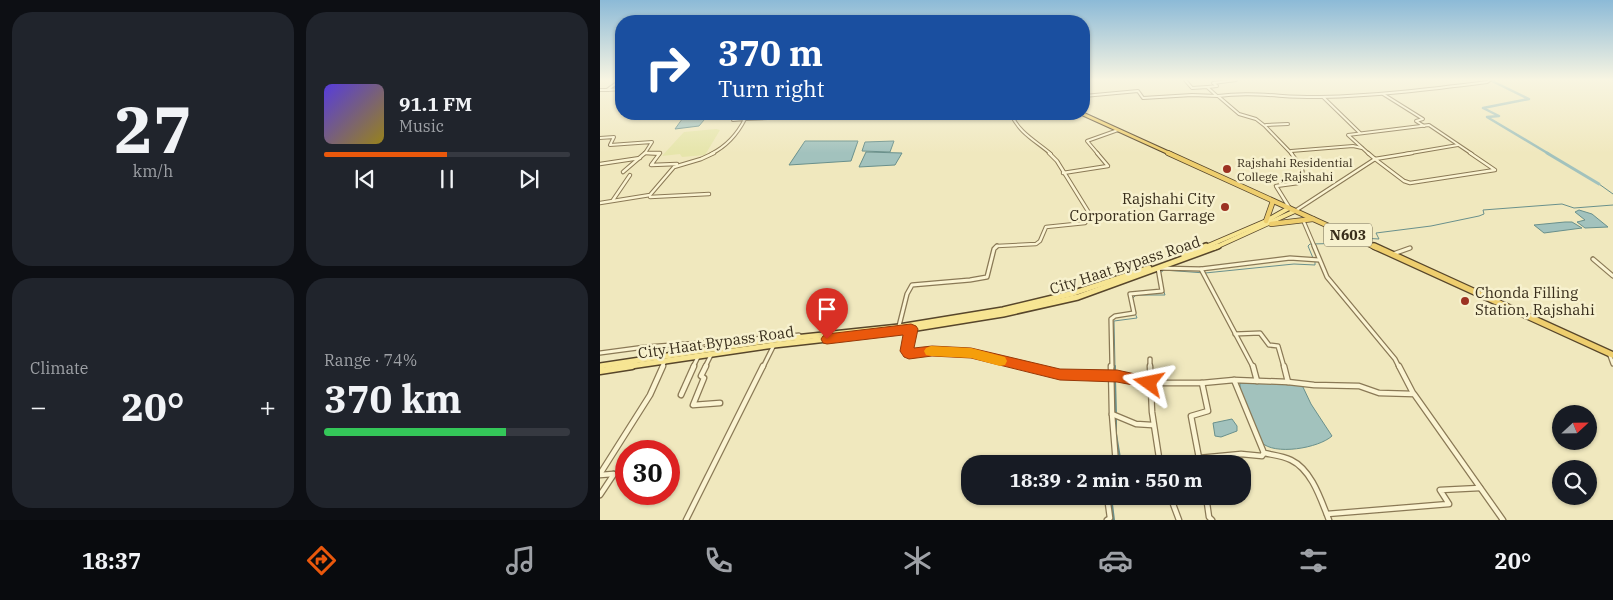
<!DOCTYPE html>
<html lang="en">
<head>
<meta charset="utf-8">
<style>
  body { margin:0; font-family:"IBM Plex Serif",serif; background:#20242c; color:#f1f3f6; height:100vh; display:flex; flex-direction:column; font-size:19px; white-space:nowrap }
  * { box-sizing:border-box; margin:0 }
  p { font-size:16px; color:#9ea1a6 }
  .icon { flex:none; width:28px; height:28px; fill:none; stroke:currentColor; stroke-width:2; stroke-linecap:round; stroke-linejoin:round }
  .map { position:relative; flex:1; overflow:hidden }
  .details { display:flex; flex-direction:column; gap:12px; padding:12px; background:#0d0f14; width:600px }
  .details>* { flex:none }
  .top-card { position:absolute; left:15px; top:15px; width:475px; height:105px; border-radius:20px; box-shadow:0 1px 4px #0004; background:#1a4fa0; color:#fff; overflow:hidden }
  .needle { width:32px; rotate:68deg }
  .fabs { position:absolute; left:952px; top:405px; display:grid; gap:10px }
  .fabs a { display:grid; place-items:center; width:45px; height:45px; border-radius:50%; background:#171b24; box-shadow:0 1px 4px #0004; font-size:25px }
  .speed { position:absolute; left:15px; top:440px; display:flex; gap:10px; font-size:25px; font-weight:700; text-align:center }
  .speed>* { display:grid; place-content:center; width:65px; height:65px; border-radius:50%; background:#171b24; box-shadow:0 1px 4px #0004; line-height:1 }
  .speed .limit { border:8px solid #d22; background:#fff; color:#111 }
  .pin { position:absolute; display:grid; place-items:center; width:42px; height:42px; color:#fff; margin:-51px -21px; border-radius:50% 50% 50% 0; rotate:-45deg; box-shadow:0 0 5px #0007 }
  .pin .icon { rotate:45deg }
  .me { position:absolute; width:55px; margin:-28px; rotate:282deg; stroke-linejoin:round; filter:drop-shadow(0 0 4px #0008) }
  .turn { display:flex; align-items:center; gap:18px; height:105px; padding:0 20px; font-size:22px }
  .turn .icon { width:65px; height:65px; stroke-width:2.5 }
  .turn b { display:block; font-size:35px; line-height:42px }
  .big { font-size:38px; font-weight:700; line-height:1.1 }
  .details .tile { flex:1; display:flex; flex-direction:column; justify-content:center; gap:8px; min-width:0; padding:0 18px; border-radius:20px; background:#20242c }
  .details .dial { align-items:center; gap:0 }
  .dial b { font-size:65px; line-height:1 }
  .song { display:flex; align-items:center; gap:15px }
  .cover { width:60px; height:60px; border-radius:8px; background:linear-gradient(135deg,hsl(250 70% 55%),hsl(50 70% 35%)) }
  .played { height:5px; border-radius:2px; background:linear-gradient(90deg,#ea580c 50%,#363941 50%) }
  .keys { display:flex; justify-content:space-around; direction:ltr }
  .heat { display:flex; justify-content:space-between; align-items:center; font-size:28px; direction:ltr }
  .charge { height:8px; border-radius:4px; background:linear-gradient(90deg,#34c759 74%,#363941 0) }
  .details .tiles { flex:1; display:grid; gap:12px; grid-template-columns:repeat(2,1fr) }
  .trip { position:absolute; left:361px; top:455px; width:290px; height:50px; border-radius:20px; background:#171b24; box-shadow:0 1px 4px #0004; font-weight:700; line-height:50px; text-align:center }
  .tabs { display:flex; height:80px; justify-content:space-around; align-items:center; background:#090b0e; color:#9ea1a6 }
  .tabs .icon { width:35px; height:35px }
  .tabs .current { color:#ea580c }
  .tabs b { font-size:22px; color:#f1f3f6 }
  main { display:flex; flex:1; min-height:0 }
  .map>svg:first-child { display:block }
  .farmland { fill:#e6e5ab }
  .water { fill:#a2c2bd; stroke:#69908c }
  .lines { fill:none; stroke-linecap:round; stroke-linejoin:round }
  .stream-far1 { stroke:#69908c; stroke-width:1 }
  .stream { stroke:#69908c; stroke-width:2 }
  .canal-far1 { stroke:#a2c2bd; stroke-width:2.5 }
  .canal { stroke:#a2c2bd; stroke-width:3 }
  .minor-far3-casing { stroke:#8a7956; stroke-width:4 }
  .minor-far2-casing { stroke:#8a7956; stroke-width:4.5 }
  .minor-far1-casing { stroke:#8a7956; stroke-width:5.5 }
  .minor-casing { stroke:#8a7956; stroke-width:7 }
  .primary-far2-casing { stroke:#57462b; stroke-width:5.5 }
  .primary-far1-casing { stroke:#57462b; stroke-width:8 }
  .primary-casing { stroke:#57462b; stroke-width:9 }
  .trunk-far2-casing { stroke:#57462b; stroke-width:5 }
  .trunk-far1-casing { stroke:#57462b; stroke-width:6 }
  .trunk-casing { stroke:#57462b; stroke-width:8 }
  .minor-far3 { stroke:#fbf4d2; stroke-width:2 }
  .minor-far2 { stroke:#fbf4d2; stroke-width:2.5 }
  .minor-far1 { stroke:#fbf4d2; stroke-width:3 }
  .minor { stroke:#fbf4d2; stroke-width:4.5 }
  .primary-far2 { stroke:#f7e593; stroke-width:4 }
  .primary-far1 { stroke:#f7e593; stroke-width:5 }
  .primary { stroke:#f7e593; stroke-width:6 }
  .trunk-far2 { stroke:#eece6e; stroke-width:3 }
  .trunk-far1 { stroke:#eece6e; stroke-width:4.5 }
  .trunk { stroke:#eece6e; stroke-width:5.5 }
  .route { fill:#ea580c; stroke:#983908 }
  .slow { fill:#f59e0b }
  .poi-dot { fill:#9c3222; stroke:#f7f1ce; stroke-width:2 }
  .labels { text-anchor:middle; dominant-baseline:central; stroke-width:5; stroke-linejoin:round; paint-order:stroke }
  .far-poi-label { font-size:12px; fill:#382d1b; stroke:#f7f1ce; text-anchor:start }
  .shield { fill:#f7f1ce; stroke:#716851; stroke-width:1 }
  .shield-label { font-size:14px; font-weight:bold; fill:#382d1b }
  .poi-label { font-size:15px; fill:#382d1b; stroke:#f7f1ce; text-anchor:end }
  .street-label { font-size:15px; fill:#382d1b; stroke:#f7f1ce }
</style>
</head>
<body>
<main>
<section class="details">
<div class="tiles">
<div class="tile dial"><b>27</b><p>km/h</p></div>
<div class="tile">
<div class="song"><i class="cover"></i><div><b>91.1 FM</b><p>Music</p></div></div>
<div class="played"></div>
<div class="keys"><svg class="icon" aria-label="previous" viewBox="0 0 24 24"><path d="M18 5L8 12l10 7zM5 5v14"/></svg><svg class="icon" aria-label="pause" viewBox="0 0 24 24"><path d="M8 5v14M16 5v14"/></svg><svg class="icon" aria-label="next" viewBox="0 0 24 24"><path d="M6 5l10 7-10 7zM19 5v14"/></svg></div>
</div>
<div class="tile"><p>Climate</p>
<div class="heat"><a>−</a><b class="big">20°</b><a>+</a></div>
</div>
<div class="tile"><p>Range · 74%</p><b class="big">370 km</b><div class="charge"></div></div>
</div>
</section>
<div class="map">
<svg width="1013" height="520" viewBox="0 0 1013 520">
  <rect width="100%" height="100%" fill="#f0e8be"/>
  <!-- farmland -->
  <path class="farmland" d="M116 129 120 130 105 155 82 157 80 154 62 156 84 132Z"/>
  <!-- water -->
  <g class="water">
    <path d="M93 114H109L99 126 75 129 85 115Z"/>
    <path d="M205 141H258L251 161 189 165Z"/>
    <path d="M294 141 290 152 262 151 265 142Z"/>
    <path d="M266 152 302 153 295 165 259 167Z"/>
    <path d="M979 210 992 214 1008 227 985 228 977 222 985 220 975 212Z"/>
    <path d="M965 222H972L982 228 944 233 934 225Z"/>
    <path d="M640 383 693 384 702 385 711 404 732 436C719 448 674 456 661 442L640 392Z"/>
    <path d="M632 419 637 426V431L621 437 615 436 613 423Z"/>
  </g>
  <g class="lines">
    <!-- stream-far1 -->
    <g class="stream-far1">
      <path d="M999 184 1013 194"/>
      <path d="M762 238 779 239 776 233 831 226 879 216 884 214 883 210 962 204 974 208 1013 205"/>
      <path d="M713 258 708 246 710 244 756 243"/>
      <path d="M560 273 564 270 605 273 694 264 715 265V262"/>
      <path d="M533 298 536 295H565L563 289"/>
      <path d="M515 367 514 321 537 318 535 313"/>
    </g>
    <!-- stream -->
    <g class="stream">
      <path d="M515 366V374"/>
      <path d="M515 378 516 414"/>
      <path d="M516 418V434L521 464"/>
      <path d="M511 496 514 520"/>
    </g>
    <!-- canal-far1 -->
    <path class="canal-far1" d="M894 80 892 81 929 99 883 108 899 116 887 117 949 154"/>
    <!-- canal -->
    <path class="canal" d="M947 153 999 184"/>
    <defs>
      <g id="minor-far3">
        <path d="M585 80 592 88 607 87 617 96"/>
        <path d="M608 87 617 86 613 83 636 80"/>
        <path d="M0 90H7L21 80"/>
        <path d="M8 90 21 89"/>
        <path d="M783 94 823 119 816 121 824 126"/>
        <path d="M484 96 538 91 543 98 592 95 618 96"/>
        <path d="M723 97 760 133"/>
        <path d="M411 114C419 133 436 141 451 154"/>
        <path d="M145 119 191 117"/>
        <path d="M666 125 688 124"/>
        <path d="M0 138 14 137 10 145 52 142 45 153 59 154"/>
        <path d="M691 151 753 146 762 148"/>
        <path d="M111 154C127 146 137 135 145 119L133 120 139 114"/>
        <path d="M498 154 487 141 518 130"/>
        <path d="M692 154 665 126 656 119 639 114 618 96C652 91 686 98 720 97 776 96 832 89 887 82L890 80"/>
        <path d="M769 154 748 135 829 125 872 154"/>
        <path d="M805 154 858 145"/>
      </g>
      <g id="minor-far2">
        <path d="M45 153H60L51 165 77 164"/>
        <path d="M768 153 775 159"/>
        <path d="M775 159 804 181 810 183 895 170 870 153"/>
        <path d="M775 159 812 153"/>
        <path d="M0 164 40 158"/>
        <path d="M23 172 45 153"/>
        <path d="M463 173 508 166 497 153"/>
        <path d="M50 197 109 194"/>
        <path d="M13 200 30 175"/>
        <path d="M0 203 50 195 74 167 101 159 114 153"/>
        <path d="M689 207 676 186 698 183 703 179 702 168 691 153"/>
        <path d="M695 211 775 159"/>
        <path d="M703 220 715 248"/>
        <path d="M395 248 397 246 436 244 440 241 446 227 485 223 491 216 457 161 449 153"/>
      </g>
      <g id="minor-far1">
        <path d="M714 246 727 277 795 359 799 367"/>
        <path d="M793 254 810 248"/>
        <path d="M993 259 1013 276"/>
        <path d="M601 269 653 367"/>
        <path d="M299 326 307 294 312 285 370 280 387 277 394 249 397 246"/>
        <path d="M311 329 307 351 309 353 332 351 371 353 430 367"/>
        <path d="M635 334 660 333 669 345 678 346 684 367"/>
        <path d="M153 339 199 335"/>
        <path d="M0 353 45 347 153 339 151 343"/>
        <path d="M1009 353 1013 364"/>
        <path d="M62 367 65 361"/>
        <path d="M93 367 98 357"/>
        <path d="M105 367 111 355"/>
        <path d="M163 367 174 345"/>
        <path d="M512 367 511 319 515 316 534 313 530 294 562 291 558 268 601 269 690 258 719 260"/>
        <path d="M550 367V359"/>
      </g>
      <g id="minor">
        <path d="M106 366 101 376 104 378 93 405 120 403"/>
        <path d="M424 366 460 375 517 376 549 383H602L634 380 688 382 714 385 759 386 779 393 814 394 903 520"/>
        <path d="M511 366 512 414 516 464"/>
        <path d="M550 366 552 412 560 464"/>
        <path d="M653 366 657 381"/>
        <path d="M684 366 688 382"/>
        <path d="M799 366 813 393"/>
        <path d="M634 380 664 453C673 455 683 456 691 460 712 470 721 500 729 520"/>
        <path d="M602 383 608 411 591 416 599 458 641 454 662 456 664 453"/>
        <path d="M81 395 94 366"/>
        <path d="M512 414 536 424 552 425"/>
        <path d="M0 474 50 395 63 366"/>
        <path d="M0 475 13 474"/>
        <path d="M0 495 14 474"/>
        <path d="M507 496 510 518 507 520"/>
        <path d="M570 496 579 520"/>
        <path d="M606 496 609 517 612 520"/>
        <path d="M727 514 849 504 840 490 880 488"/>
        <path d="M86 520 163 366"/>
      </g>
      <g id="primary-far2">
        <path d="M603 248 666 221 689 208"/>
        <path d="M614 248 695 211"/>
      </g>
      <g id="primary-far1">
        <path d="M584 256 606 246"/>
        <path d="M0 366 166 341 299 327 403 310 474 293 549 268"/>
        <path d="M24 367 174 345 298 331 403 314 478 297 618 246"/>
      </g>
      <path id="primary" d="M0 371 32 366"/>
      <path id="trunk-far2" d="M483 114 571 154"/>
      <g id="trunk-far1">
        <path d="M568 153 777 248"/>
        <path d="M666 221 673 201"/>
        <path d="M671 224 713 219"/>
      </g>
      <path id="trunk" d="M774 246 1013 355"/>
    </defs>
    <!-- minor-far3 casing -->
    <use href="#minor-far3" class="minor-far3-casing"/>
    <!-- minor-far2 casing -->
    <use href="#minor-far2" class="minor-far2-casing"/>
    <!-- minor-far1 casing -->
    <use href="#minor-far1" class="minor-far1-casing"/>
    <!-- minor casing -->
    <use href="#minor" class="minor-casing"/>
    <!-- primary-far2 casing -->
    <use href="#primary-far2" class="primary-far2-casing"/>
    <!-- primary-far1 casing -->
    <use href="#primary-far1" class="primary-far1-casing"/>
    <!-- primary casing -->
    <use href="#primary" class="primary-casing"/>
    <!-- trunk-far2 casing -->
    <use href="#trunk-far2" class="trunk-far2-casing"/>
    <!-- trunk-far1 casing -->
    <use href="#trunk-far1" class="trunk-far1-casing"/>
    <!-- trunk casing -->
    <use href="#trunk" class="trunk-casing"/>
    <!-- minor-far3 -->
    <use href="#minor-far3" class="minor-far3"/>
    <!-- minor-far2 -->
    <use href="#minor-far2" class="minor-far2"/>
    <!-- minor-far1 -->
    <use href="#minor-far1" class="minor-far1"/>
    <!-- minor -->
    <use href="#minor" class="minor"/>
    <!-- primary-far2 -->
    <use href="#primary-far2" class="primary-far2"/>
    <!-- primary-far1 -->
    <use href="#primary-far1" class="primary-far1"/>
    <!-- primary -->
    <use href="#primary" class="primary"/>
    <!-- trunk-far2 -->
    <use href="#trunk-far2" class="trunk-far2"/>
    <!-- trunk-far1 -->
    <use href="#trunk-far1" class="trunk-far1"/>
    <!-- trunk -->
    <use href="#trunk" class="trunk"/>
  </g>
  <!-- sky -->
  <linearGradient id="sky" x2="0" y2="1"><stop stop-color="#8cbad7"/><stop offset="0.52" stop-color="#f8f5e2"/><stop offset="1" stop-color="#f8f5e2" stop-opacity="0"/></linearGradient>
  <rect width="1013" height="153" fill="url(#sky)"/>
  <!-- route -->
  <path class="route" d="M311 324 316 326 318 329 314 348 332 346 371 348 460 369 517 370 549 377 554 378 556 383 554 387 549 388 517 382 460 380 371 358 332 356 309 359 304 357 300 351 303 335 227 344 223 343 221 339 223 336 227 334Z"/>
  <!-- slow -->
  <path class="slow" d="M331 346 371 348 405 357 407 361 405 365 400 366 371 358 331 356 326 355 324 351 326 348Z"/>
  <!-- markers -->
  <g class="poi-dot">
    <circle cx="627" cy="169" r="5"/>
    <circle cx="625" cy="207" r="5"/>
    <circle cx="865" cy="301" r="5"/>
  </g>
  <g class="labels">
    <!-- far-poi labels -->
    <g class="far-poi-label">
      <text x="637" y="162">Rajshahi Residential<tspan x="637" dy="14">College ,Rajshahi</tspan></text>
    </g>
    <!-- shield labels -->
    <rect class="shield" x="724" y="223.5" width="48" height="23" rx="4"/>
    <g class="shield-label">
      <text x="748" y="235">N603</text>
    </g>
    <!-- poi labels -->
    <g class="poi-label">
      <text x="615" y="198">Rajshahi City<tspan x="615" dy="17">Corporation Garrage</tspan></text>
      <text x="875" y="292" text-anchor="start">Chonda Filling<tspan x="875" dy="17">Station, Rajshahi</tspan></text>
    </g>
    <!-- street labels -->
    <g class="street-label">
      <text transform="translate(525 265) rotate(-18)">City Haat Bypass Road</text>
      <text transform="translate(116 342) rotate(-8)">City Haat Bypass Road</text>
    </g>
  </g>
</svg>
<div class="fabs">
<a><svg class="needle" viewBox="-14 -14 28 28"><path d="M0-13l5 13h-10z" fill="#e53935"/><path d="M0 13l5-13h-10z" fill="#9ea1a6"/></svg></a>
<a><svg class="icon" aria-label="search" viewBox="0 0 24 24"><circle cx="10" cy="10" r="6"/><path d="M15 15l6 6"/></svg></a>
</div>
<div class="speed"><div class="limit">30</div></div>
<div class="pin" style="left:227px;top:339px;background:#d93025"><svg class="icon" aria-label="arrive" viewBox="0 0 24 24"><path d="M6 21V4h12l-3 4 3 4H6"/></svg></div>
<svg class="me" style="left:549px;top:383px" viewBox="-20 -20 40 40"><path d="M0-17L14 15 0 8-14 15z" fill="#ea580c" stroke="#fff" stroke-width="4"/></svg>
<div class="trip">18:39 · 2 min · 550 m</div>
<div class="top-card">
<div class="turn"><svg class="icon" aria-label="right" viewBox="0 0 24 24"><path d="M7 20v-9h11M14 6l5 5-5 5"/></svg><div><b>370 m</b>Turn right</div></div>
</div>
</div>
</main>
<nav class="tabs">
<b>18:37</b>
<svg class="icon current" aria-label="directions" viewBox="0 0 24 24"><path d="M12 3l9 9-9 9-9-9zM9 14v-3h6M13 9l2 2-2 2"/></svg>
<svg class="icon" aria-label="music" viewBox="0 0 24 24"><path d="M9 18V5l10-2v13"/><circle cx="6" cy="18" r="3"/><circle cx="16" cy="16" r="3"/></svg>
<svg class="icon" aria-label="phone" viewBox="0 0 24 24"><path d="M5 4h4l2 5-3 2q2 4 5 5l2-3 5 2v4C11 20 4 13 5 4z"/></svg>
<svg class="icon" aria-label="climate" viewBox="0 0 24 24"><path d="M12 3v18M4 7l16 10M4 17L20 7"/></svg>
<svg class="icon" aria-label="car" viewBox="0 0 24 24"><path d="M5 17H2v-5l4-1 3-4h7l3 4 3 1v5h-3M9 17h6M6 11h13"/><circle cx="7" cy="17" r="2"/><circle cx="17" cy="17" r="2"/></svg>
<svg class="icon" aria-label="filters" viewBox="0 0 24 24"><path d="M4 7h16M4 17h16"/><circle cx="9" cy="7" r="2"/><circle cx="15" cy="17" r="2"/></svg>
<b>20°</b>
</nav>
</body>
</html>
